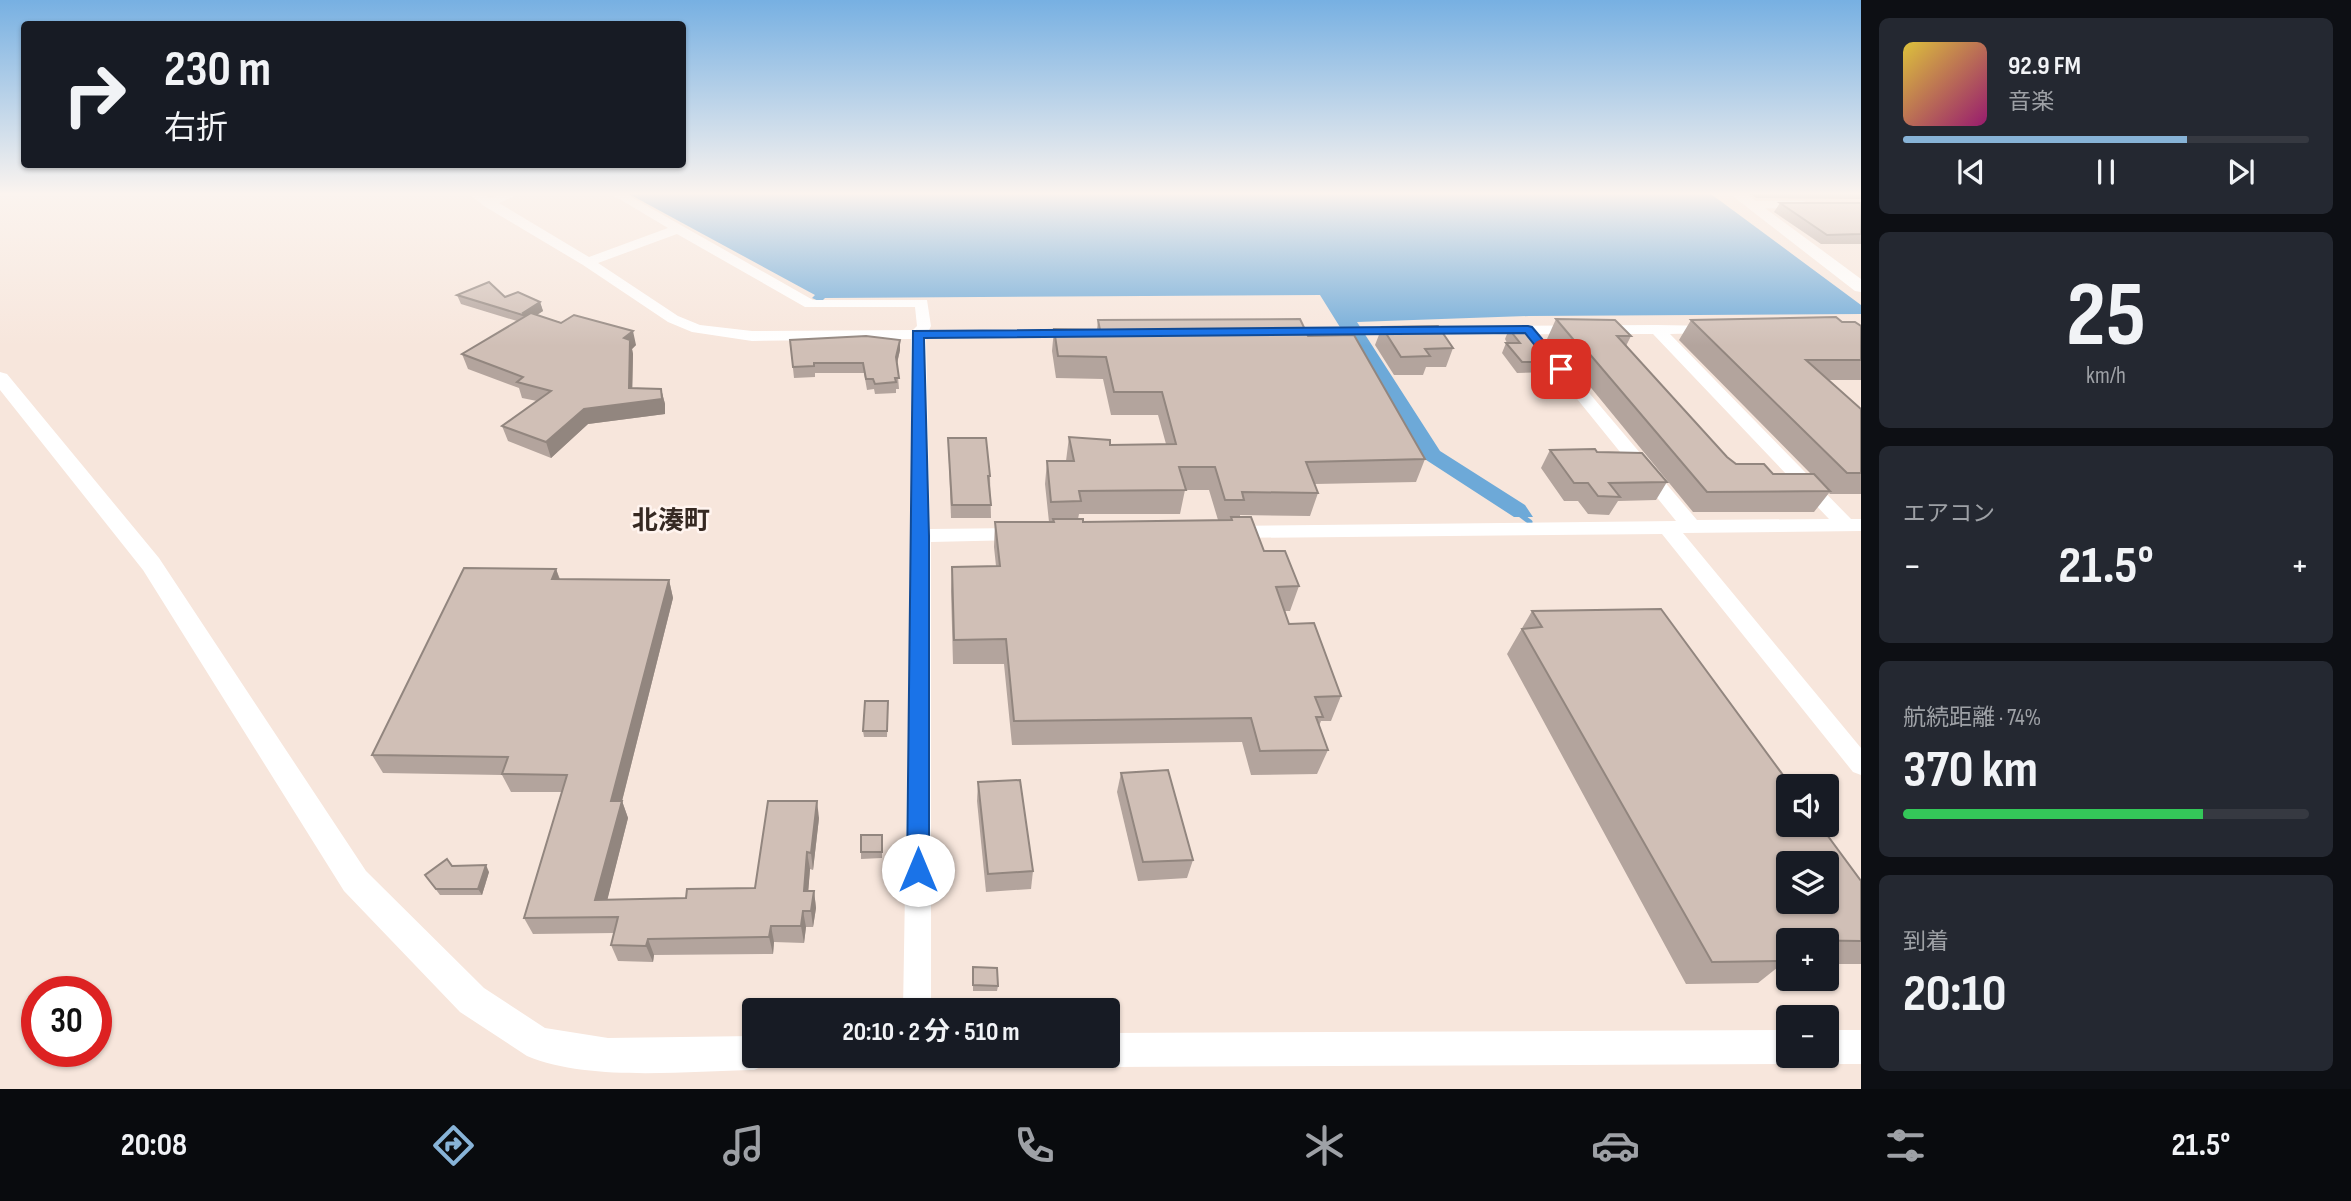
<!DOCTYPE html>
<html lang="ja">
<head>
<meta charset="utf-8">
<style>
  body { margin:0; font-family:"Sofia Sans Condensed","Noto Sans JP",sans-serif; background:#242831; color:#f1f3f6; height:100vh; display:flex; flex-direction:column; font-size:26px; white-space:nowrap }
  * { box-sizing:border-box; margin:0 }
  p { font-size:23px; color:#9ea1a6 }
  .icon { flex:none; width:38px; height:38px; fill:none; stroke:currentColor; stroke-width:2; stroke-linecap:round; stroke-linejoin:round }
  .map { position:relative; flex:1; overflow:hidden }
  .side { display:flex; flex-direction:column; gap:18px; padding:18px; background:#0d0f14; width:490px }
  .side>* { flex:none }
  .top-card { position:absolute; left:21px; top:21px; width:665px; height:147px; border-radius:7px; box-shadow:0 2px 5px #0004; background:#171b24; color:#f1f3f6; overflow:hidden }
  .buttons { position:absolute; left:1776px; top:774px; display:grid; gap:14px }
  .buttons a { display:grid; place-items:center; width:63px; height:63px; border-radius:7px; background:#171b24; box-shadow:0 2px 5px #0004; font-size:35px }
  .speed { position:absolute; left:21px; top:976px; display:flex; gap:14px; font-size:35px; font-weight:700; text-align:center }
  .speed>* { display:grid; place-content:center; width:91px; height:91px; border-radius:50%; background:#171b24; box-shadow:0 2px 5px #0004; line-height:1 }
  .speed .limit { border:10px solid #d22; background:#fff; color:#111 }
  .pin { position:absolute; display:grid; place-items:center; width:60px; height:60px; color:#fff; margin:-30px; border-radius:14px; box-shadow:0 4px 10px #0006 }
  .me { position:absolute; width:77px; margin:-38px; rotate:0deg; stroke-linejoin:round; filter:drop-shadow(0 0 5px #0008) }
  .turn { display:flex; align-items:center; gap:24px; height:147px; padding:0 28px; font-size:32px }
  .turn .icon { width:91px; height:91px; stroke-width:2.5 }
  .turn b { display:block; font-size:49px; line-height:60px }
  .big { font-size:52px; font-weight:700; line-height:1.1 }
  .side .card { flex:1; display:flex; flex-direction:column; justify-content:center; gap:10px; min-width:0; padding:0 24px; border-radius:10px; background:#242831 }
  .side .dial { align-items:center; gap:0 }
  .dial b { font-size:91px; line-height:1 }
  .song { display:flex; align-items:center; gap:21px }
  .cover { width:84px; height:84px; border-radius:10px; background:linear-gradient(135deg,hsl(50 70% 55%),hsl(320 70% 35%)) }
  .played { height:7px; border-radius:4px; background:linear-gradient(90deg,#87b3d7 70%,#363941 70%) }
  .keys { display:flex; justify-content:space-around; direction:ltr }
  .heat { display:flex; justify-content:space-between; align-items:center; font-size:38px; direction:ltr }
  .charge { height:10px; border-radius:5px; background:linear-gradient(90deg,#34c759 74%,#363941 0) }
  .trip { position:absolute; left:742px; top:998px; width:378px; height:70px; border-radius:7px; background:#171b24; box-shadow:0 2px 5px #0004; font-weight:700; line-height:70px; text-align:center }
  .tab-bar { display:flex; height:112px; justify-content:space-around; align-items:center; background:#090b0e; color:#9ea1a6 }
  .tab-bar .icon { width:49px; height:49px }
  .tab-bar .selected { color:#87b3d7 }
  .tab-bar b { font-size:32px; color:#f1f3f6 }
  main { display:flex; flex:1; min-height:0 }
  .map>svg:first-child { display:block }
  .water { fill:#6da9d8 }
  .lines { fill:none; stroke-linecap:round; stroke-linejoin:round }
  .stream { stroke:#6da9d8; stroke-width:5 }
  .minor { fill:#fff; fill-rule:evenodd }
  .tertiary { fill:#fff; fill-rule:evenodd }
  .wall { fill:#b3a49d; fill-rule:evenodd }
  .shaded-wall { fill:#92867f }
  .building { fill:#d0bfb6; stroke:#92867f; stroke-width:2; fill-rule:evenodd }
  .route { fill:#1a73e8; stroke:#114b97; stroke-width:2 }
  .labels { text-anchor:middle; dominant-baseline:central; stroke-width:5; stroke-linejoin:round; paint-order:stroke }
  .quarter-label { font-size:26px; font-weight:bold; fill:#362922; stroke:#fff4ef }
</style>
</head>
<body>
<main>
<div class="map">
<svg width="1861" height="1089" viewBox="0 0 1861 1089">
  <rect width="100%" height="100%" fill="#f7e6dc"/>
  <!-- water -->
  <path class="water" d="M629 194H1711L1861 305V314L1529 316 1357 322 1440 451 1525 505 1533 517H1514L1420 456 1320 295 825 298 821 302 812 298 815 295Z"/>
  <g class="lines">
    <!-- stream -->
    <path class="stream" d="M1518 513 1530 522"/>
    <!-- minor -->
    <g class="minor">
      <path d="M469 194H483L490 198 502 194H519L499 203 589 257 668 228 611 194H626L813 300H927L931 326 929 330 1079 329 1086 333 1079 337 926 339 930 529 1021 528 1028 529 1031 534 1028 539 1021 540 931 542V1010H903L911 536V339L752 341 692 332 668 322 583 265 484 206ZM677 234 805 307H915L917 326 913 330 752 331 700 325 678 316 598 263Z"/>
      <path d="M1752 201H1804L1810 205 1804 209 1748 208 1746 205Z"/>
      <path d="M1657 325 1714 326 1716 329 1709 333 1670 334 1851 519H1861V531L1683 533 1861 748V775L1853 772 1662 534 1230 538 1223 537 1221 532 1223 527 1230 526 1676 521 1535 347 1532 344 1540 339 1545 341 1697 520 1829 519 1653 334 1281 335 1274 331 1281 327Z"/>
    </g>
    <!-- tertiary -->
    <g class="tertiary">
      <path d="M1730 194H1746L1861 279V292L1855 291Z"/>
      <path d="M0 372 7 374 159 558 366 871 484 988 545 1028 608 1038 754 1036V1055H770L766 1065 754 1070C686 1071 589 1082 527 1056L460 1012 344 891 143 570 0 390Z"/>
      <path d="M1788 1030V1055H1802L1800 1059 1788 1064 1108 1067 1096 1062 1093 1055H1108V1033Z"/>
      <path d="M1827 1030H1861V1064H1827L1815 1059 1813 1055H1827Z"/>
    </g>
  </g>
  <!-- wall -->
  <g class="wall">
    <path d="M1750 194H1861V199L1756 198Z"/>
    <path d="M1780 203H1861V244H1821L1774 212Z"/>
    <path d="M457 295 505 297 540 302 543 311 537 315 636 345 632 349 633 354 632 389H661L665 404V414L588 424 551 458 508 441 502 426 537 401 522 398 519 388 468 369 462 354 517 321 461 304Z"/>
    <path d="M1556 319 1631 336 1626 346 1727 457 1736 464 1773 474H1811L1679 340 1691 320 1842 322 1861 326V380H1829L1861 409V494H1830L1829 493 1814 512H1693L1578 372H1575L1547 339Z"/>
    <path d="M1098 320 1308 336 1425 459 1416 482 1315 484 1318 493 1310 516 1240 515V517L1264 551 1299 586 1290 611H1285L1289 624 1341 696 1331 721H1321L1319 726 1328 750 1317 774 1251 775 1242 742 1012 745 1004 664H953L951 591 952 567 996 566 994 547 995 522H1049L1045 484 1047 461H1066L1069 437 1110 445 1166 444 1158 415H1111L1103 379 1056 378 1052 351 1054 329H1097ZM1185 490H1209L1218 520 1083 522 1078 519 1079 514H1180Z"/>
    <path d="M1382 327 1453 348 1446 367H1426L1423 375H1394L1375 345Z"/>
    <path d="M1509 329 1556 362 1551 372 1517 373 1502 353 1506 343H1507L1505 339Z"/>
    <path d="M790 340H900V350L897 364 899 389H896V393L875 394 874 389 867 390 864 373H815V377L794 378Z"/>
    <path d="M948 438 990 476 991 518H951Z"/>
    <path d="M1550 450 1597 452 1667 482 1656 500 1618 501 1609 515 1588 514 1578 501H1564L1541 468Z"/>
    <path d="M556 569 560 579 669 580 673 598 622 801 628 818 607 900 686 898 755 888 819 818 813 870 810 869 808 891H814L816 908 813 927H806L804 943 774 942 773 954 654 955 653 962 618 961 611 945 614 933 533 934 524 918 562 792H511L502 775 383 773 372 755Z"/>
    <path d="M1532 611 1861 881V964H1827V940H1788V964H1782L1758 983 1686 984 1507 654Z"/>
    <path d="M888 701 887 737H864L863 731Z"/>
    <path d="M1121 773 1193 860 1187 878 1138 881 1117 792Z"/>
    <path d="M978 782 1033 871 1031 889 986 892 977 801Z"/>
    <path d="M882 835V858L861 859V852Z"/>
    <path d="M452 866 489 872 482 895H440L425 875Z"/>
    <path d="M973 973 998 986 997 991H973Z"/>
  </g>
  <!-- shaded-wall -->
  <g class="shaded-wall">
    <path d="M540 302 543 311 527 321 523 313Z"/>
    <path d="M633 331 636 345 632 349 633 354 632 403 661 389 665 404V414L588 424 551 458 546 442 584 409 624 338Z"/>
    <path d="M900 340V350L896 367V357Z"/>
    <path d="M556 569 562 587 552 579Z"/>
    <path d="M669 580 673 598 622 801 628 818 603 917 595 900 611 801Z"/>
    <path d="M817 801 819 818 813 870 811 853Z"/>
    <path d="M807 852 810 869 807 908 804 891Z"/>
    <path d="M486 865 489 872 482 895 478 889Z"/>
    <path d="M814 891 816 908 813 927 811 911Z"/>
    <path d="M803 911 806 927 804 943 801 926Z"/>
    <path d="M771 926 774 942 773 954 769 937Z"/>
    <path d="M648 939 654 955 653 962 646 946Z"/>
  </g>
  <!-- building -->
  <g class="building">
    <path d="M1780 203H1861V234L1827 235Z"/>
    <path d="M489 282 505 297 518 292 540 302 523 313 526 316 457 295Z"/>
    <path d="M531 313 561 323 574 315 633 331 624 338 630 340 629 388 661 389 662 399 584 409 546 442 502 426 551 391 517 382 523 377 462 354Z"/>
    <path d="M1836 317 1842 322H1855L1861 326V360H1806L1861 409V473H1847L1691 320Z"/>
    <path d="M1300 319 1308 336 1354 335 1425 459 1306 462 1318 493 1242 492 1244 500H1225L1215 467H1179L1186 490 1079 491 1081 501 1051 502 1047 461H1074L1069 437 1110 440V445L1176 444 1162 392H1114L1106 357 1058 356 1054 329 1100 330 1098 320Z"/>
    <path d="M1556 319 1615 320 1631 336H1617L1727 457 1736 464H1764L1773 474H1814L1830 491 1707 492 1588 352H1584Z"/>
    <path d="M1438 326 1453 348 1425 349 1430 356 1401 357 1382 327Z"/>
    <path d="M1509 329H1528L1556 362H1522L1506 343H1520Z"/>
    <path d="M866 336 900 340 896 357 899 378H895L896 382 875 384 873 379H866L863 363H814V366L793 367 790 340Z"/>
    <path d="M948 438H986L990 476H988L991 505H952Z"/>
    <path d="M1595 449 1597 452 1642 453 1667 482 1609 483 1620 497 1598 496 1588 483H1574L1550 450Z"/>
    <path d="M1231 517H1251L1264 551H1285L1299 586 1276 587 1289 624 1314 623 1341 696 1315 697 1323 717H1316L1328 750 1260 751 1251 718 1014 721 1006 639 954 640 952 567 1000 566 995 522H1054L1053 519H1083V522L1232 520Z"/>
    <path d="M464 568 556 569 552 579 669 580 611 801H622L595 900 686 898 687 889 755 888 768 801H817L811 853 807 852 804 891H814L811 911H803L801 926H771L769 937 648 939 646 946 611 945 618 917 524 918 567 775 502 774 508 757 372 755Z"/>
    <path d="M1661 609 1791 786H1788V824H1819L1861 881V941L1788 940V959L1787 961 1712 962 1522 629 1542 627 1532 611ZM1788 863H1827V901H1788Z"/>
    <path d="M865 701H888L887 731H863Z"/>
    <path d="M1168 770 1193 860 1143 862 1121 773Z"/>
    <path d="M1020 780 1033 871 988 874 978 782Z"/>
    <rect x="861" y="835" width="21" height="17"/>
    <path d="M447 859 452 866 486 865 478 889H436L425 875Z"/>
    <path d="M973 967 997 968 998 986 973 985Z"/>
  </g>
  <!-- sky -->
  <linearGradient id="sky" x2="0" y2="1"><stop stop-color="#77b0e2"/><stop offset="0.56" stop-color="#fbf4ef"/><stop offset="1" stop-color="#fbf4ef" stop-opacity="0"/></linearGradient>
  <rect width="1861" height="346" fill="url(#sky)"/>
  <!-- route -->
  <path class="route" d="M1528 326 1532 327 1565 366V372H1556L1525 333 924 338 929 536V870L926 877 918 880 910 877 907 870 913 331Z"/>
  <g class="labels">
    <!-- quarter labels -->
    <g class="quarter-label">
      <text x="671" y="521">北湊町</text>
    </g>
  </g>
</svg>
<div class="buttons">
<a><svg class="icon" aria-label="sound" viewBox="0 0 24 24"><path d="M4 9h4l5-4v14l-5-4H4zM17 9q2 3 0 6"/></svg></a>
<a><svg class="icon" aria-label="layers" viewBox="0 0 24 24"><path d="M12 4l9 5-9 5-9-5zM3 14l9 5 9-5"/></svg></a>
<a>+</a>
<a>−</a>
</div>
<div class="speed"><div class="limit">30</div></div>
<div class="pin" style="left:1561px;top:369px;background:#d93025"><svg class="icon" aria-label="arrive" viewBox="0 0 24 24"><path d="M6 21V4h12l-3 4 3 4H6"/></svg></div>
<svg class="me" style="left:918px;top:870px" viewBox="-20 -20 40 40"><circle r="19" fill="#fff"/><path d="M0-13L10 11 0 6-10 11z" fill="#1a73e8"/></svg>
<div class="trip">20:10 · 2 分 · 510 m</div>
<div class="top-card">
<div class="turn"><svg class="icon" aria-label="right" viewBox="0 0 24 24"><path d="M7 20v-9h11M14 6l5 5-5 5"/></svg><div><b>230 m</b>右折</div></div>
</div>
</div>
<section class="side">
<div class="card">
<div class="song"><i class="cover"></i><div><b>92.9 FM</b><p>音楽</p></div></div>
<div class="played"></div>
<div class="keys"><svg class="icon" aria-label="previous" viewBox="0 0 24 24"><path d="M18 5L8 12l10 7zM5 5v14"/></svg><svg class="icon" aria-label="pause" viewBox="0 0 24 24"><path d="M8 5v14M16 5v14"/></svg><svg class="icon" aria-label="next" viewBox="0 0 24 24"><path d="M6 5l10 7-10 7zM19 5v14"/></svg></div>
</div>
<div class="card dial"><b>25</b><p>km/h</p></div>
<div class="card"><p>エアコン</p>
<div class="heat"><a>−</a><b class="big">21.5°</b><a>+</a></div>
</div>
<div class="card"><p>航続距離 · 74%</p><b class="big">370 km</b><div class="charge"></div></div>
<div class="card"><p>到着</p><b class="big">20:10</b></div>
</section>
</main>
<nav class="tab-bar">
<b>20:08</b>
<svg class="icon selected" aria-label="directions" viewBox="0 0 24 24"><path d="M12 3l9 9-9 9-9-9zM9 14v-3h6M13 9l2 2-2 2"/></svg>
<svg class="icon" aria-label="music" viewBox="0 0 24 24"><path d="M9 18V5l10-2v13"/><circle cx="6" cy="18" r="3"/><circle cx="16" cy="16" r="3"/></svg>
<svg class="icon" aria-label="phone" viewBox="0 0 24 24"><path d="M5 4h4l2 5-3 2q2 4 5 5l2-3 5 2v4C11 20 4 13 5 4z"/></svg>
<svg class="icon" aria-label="climate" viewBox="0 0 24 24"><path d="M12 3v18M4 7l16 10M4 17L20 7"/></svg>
<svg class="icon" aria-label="car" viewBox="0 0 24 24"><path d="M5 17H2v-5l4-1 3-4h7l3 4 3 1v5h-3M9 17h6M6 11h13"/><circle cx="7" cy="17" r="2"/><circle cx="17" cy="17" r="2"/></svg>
<svg class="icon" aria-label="filters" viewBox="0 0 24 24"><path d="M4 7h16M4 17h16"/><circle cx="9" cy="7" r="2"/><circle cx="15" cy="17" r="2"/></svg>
<b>21.5°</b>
</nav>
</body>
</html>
